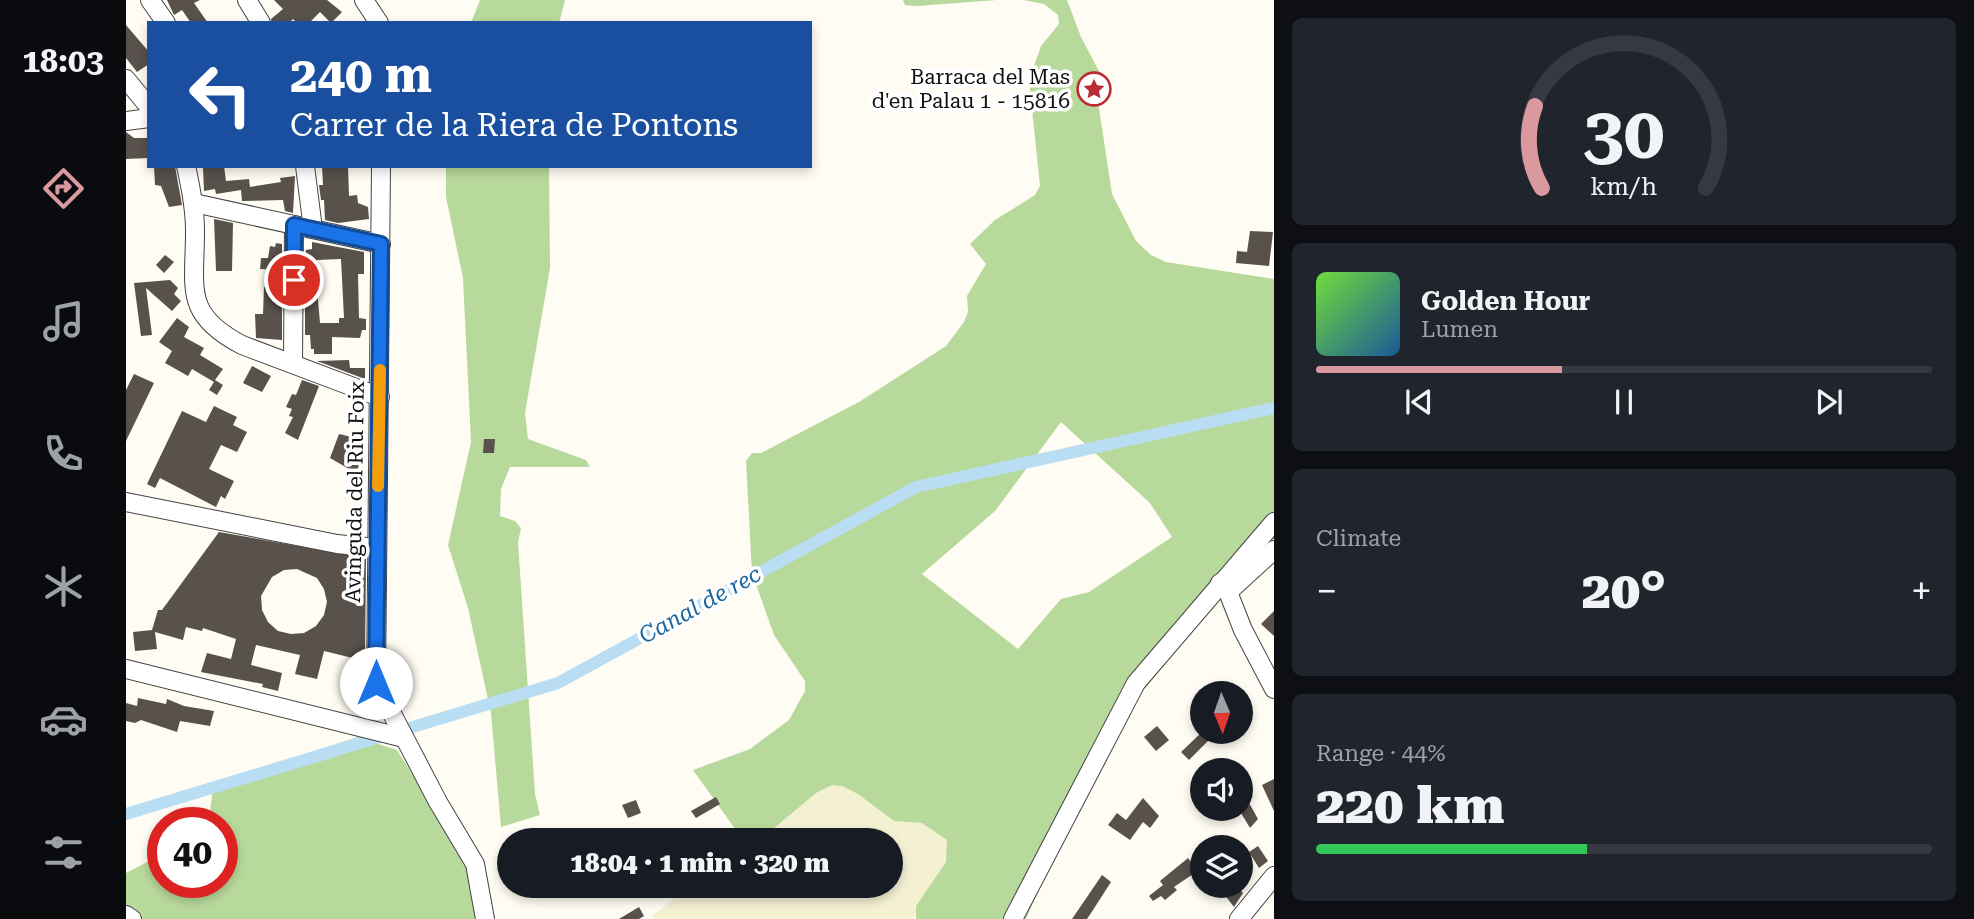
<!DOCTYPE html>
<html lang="en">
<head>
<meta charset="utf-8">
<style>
  body { margin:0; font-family:"Roboto Serif",serif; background:#20242c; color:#f1f3f6; height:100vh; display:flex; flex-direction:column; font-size:26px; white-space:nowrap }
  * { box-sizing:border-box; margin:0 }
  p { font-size:23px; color:#9ea1a6 }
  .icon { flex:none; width:38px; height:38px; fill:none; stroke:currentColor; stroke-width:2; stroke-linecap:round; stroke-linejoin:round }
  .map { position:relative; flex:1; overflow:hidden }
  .panel { display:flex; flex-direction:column; gap:18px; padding:18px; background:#0d0f14; width:700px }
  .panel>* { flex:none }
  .banner { position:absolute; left:21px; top:21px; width:665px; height:147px; border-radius:0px; box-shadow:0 4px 10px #0003; background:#1a4fa0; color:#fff; overflow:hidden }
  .needle { width:46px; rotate:178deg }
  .controls { position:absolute; left:1064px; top:681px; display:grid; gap:14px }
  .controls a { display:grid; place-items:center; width:63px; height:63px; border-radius:50%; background:#171b24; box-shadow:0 4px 10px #0003; font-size:35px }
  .speed { position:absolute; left:21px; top:807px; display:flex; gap:14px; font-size:35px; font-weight:700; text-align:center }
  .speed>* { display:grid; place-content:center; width:91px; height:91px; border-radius:50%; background:#171b24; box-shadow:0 4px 10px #0003; line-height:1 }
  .speed .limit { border:10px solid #d22; background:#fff; color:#111 }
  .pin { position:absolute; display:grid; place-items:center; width:60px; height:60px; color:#fff; margin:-30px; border:4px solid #fff; border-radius:50%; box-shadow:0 2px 7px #0007 }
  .me { position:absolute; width:77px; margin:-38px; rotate:0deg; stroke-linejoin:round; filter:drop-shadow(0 0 5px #0008) }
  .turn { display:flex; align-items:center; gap:24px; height:147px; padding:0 28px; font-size:32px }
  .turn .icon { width:91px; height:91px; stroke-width:2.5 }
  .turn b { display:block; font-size:49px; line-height:60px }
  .big { font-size:52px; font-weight:800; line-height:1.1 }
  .panel .tile { flex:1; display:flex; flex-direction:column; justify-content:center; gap:10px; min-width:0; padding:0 24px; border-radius:10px; background:#20242c }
  .panel .dial { align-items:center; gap:0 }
  .dial svg { height:182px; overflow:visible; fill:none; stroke:#363941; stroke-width:7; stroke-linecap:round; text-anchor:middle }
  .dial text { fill:#f1f3f6; stroke:none }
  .song { display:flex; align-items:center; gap:21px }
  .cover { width:84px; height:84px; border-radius:10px; background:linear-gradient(135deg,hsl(100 70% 55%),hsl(210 70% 35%)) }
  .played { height:7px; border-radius:4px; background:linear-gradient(90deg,#d9999e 40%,#363941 40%) }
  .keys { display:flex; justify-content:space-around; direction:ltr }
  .heat { display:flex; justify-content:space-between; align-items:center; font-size:38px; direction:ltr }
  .charge { height:10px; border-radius:5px; background:linear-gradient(90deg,#34c759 44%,#363941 0) }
  .trip { position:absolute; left:371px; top:828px; width:406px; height:70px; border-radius:35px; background:#171b24; box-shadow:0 4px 10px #0003; font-weight:800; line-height:70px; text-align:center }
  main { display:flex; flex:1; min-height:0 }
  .tab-bar { display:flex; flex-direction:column; width:126px; justify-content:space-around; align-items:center; background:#090b0e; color:#9ea1a6 }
  .tab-bar .icon { width:49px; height:49px }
  .tab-bar .active { color:#d9999e }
  .tab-bar b { font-size:32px; color:#f1f3f6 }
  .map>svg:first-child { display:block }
  .farmland { fill:#f4f1d3 }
  .forest { fill:#b8d99c; fill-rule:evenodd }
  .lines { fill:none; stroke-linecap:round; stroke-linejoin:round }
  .canal { stroke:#b9def4; stroke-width:12 }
  .building { fill:#58514c; fill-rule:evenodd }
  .minor-casing { stroke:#434343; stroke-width:20 }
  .minor { stroke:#fff; stroke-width:18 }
  .route-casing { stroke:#114b97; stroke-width:18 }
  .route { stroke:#1a73e8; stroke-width:12 }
  .slow { stroke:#f59e0b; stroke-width:12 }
  .labels { text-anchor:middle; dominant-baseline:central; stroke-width:7; stroke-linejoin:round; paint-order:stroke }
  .poi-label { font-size:21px; fill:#101010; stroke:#fff; text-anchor:end }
  .street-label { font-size:21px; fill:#101010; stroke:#fff }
  .water-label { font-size:23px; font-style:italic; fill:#1c669e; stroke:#fff }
</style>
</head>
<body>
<main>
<nav class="tab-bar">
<b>18:03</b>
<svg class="icon active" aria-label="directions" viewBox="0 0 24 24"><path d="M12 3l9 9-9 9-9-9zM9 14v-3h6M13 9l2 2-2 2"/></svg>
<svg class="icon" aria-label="music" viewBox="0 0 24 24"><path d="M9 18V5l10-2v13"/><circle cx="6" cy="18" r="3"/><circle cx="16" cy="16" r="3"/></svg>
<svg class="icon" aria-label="phone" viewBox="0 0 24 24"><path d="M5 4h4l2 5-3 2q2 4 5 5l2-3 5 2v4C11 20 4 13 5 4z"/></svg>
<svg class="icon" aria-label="climate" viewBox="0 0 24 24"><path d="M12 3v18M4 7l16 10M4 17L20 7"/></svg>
<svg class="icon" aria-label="car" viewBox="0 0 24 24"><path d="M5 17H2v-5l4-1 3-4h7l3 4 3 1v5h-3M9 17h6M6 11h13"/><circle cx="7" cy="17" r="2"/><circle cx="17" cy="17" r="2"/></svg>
<svg class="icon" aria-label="filters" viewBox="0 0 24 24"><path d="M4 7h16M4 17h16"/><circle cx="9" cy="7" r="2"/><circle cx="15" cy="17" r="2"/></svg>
</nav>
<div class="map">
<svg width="1148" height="919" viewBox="0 0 1148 919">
  <rect width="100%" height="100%" fill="#fffcf3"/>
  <!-- farmland -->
  <path class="farmland" d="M708 776 806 828 835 852 798 899 787 919H529L526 916 564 886H765V840H619Z"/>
  <!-- forest -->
  <g class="forest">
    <path d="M354 0H439L433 23H345Z"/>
    <path d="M777 0H871L791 6 779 5Z"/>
    <path d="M897 0H941L955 37 974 73 973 108 986 194 1010 241 1025 255 1040 262 1148 279V556L1123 562 984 731 900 919H790V906L820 862 821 840 796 823 768 821 732 794 716 786 706 785 690 793 634 840H617L567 770 624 749 663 720 679 691V681L648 635 626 573 620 461 626 453H635L733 402 820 346 838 322 842 312 841 296 860 264 844 244 869 220 909 195 914 186 903 80 915 46 933 24 932 15 918 4ZM935 422 1024 503 1046 537 963 592 935 599 892 649 796 574 869 511Z"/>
    <path d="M320 166H423L424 268 399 413 402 439 460 460 464 467H384L375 489 374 516 389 521 395 528 392 542 409 794 414 815 375 827 365 713 342 608 322 545 345 442 337 278 320 197Z"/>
    <path d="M231 737 271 750 340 859 351 919H17L0 906V873L37 854V882H96V822H83L87 786Z"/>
  </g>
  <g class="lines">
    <!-- canal -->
    <path class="canal" d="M0 814 432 683 790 487 1148 408"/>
  </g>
  <!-- building -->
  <g class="building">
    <path d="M41 0H74L68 3 82 23H65L56 10 48 15Z"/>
    <path d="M148 0H201L216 12 205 23 194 12 183 23H171L167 19 163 23H146L145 19 157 9Z"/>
    <path d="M0 25 23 52V64L11 72 0 58Z"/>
    <path d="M0 132 8 138H23V158L0 159Z"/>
    <path d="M28 166H49L56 205 43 207 35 186 29 185Z"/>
    <path d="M98 166 100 181 123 179 124 187 155 182 154 178 169 176 167 213 159 211 157 200 116 201 115 190 90 194 89 189 78 191 77 168Z"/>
    <path d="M196 166H222L223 196 231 195 232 203 242 207 243 219 212 223 199 220 198 200H195L193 185H197Z"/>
    <path d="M88 219 107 223 106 271H90Z"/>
    <path d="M1124 231 1147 232 1143 266 1110 263 1111 251 1121 252Z"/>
    <path d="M186 242 238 252V274H232L233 318 240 319V330H236L234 338 206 337V354H188V349H185L184 335H179V288H191L194 323H213V318H218L215 259 191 260V270H179L180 250 186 249Z"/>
    <path d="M150 243 156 244V270L134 269 135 258H142L144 246 149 247Z"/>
    <path d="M39 255 48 262 38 273 30 265Z"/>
    <path d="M44 280 52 288 48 294 55 301 46 311 20 288 26 335 15 336 8 283Z"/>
    <path d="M138 287 156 288V340L130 338 129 314H137Z"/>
    <path d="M51 318 63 327 58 337 78 348 74 355 97 369 89 380 97 385 91 395 83 390 88 382 66 369 62 376 39 363 46 351 33 342Z"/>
    <path d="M223 360 224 368H239V379L191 361Z"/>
    <path d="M126 366 145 376 136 392 117 383Z"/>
    <path d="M8 374 28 383 0 441V390Z"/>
    <path d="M176 380 193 386 172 440 159 433 167 417 163 416 166 409 160 407 166 394 170 395Z"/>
    <path d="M88 406 111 417 107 425 121 432 111 452 95 445 83 469 108 481 99 499 95 496 90 507 34 478 29 488 21 484 56 411 80 422Z"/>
    <path d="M213 434 226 437 225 441 231 443 227 460 234 463 230 473 204 458Z"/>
    <path d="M358 439H369L368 453H357Z"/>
    <path d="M93 532 240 558 239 661 198 651 191 679 169 674 174 655 130 645 125 665 156 673 152 691 136 687 137 684 75 672 81 653 105 659 110 639 77 628 76 631 60 627 57 640 29 632 31 649 9 651 7 632 26 630 32 610H36ZM171 569 191 578 198 589 201 602 198 615 190 626 178 633 165 634 152 631 142 622 136 610 135 596 146 577 158 570Z"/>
    <path d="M1148 611V636L1135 624Z"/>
    <path d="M12 698 40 704 41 699 58 706 88 711 84 726 54 721 51 732 15 720 9 723 0 721V703L11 706Z"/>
    <path d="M1031 726 1043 740 1030 751 1018 737Z"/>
    <path d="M1076 732H1103L1092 744 1085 738 1063 760 1055 752Z"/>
    <path d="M1148 779V811L1136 785Z"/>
    <path d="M590 797 594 804 570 818 565 811Z"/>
    <path d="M1017 798 1033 816 1024 828 1017 822 1004 840 982 825 991 813 1000 820Z"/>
    <path d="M510 800 515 813 502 818 496 805Z"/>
    <path d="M1122 801 1132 819 1124 828 1112 808Z"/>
    <path d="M1132 846 1142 861 1133 868 1123 852Z"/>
    <path d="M1076 854V868L1048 887 1051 890 1039 900 1035 896 1027 901 1023 896 1037 885 1034 881 1062 858 1065 862Z"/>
    <path d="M976 875 985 882 967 910 961 919H946Z"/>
    <path d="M1092 886H1111L1117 893 1108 907Z"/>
    <path d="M513 907 518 916 513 919H493Z"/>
  </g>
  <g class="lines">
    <defs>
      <g id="minor">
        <path d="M24 0 40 23"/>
        <path d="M121 0 135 23"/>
        <path d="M238 0 253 23"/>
        <path d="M0 79 23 107"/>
        <path d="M0 121 23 118"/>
        <path d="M60 166C65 188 69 209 69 231 69 289 57 314 116 345L254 397"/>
        <path d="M179 166 187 229"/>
        <path d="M255 166 250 683 312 802 349 864 359 919"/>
        <path d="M68 203 255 244"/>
        <path d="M167 362 168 225"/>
        <path d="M0 502 211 544 250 548"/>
        <path d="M1094 583 1102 592 1117 630 1148 689"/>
        <path d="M1102 592 1148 550"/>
        <path d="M0 669 278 738"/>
        <path d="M0 915 6 919"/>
        <path d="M887 919 1010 683 1148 522"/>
        <path d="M1113 919 1148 876"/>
      </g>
    </defs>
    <!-- minor casing -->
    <use href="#minor" class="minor-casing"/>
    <!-- minor -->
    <use href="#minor" class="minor"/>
  </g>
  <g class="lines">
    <defs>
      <path id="route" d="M168 280V225L255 244 250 683"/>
    </defs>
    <!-- route casing -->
    <use href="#route" class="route-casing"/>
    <!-- route -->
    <use href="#route" class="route"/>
    <!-- slow -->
    <path class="slow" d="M252 486 254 370"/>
  </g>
  <!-- icons -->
  <defs>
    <symbol id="sight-ring" viewBox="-11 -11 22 22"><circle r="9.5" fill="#fff" stroke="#bc2b33" stroke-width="1.5"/><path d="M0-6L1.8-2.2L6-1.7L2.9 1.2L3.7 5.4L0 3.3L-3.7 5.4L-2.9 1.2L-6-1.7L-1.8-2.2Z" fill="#bc2b33"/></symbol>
  </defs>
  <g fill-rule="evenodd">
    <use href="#sight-ring" x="949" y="70" width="38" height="38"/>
  </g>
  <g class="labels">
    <!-- poi labels -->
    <g class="poi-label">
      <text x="944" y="77">Barraca del Mas<tspan x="944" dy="24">d'en Palau 1 - 15816</tspan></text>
    </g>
    <!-- street labels -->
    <g class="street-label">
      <text transform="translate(229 492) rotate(-89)">Avinguda del Riu Foix</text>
    </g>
    <!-- water labels -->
    <g class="water-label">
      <text transform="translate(574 605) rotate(-29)">Canal de rec</text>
    </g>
  </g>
</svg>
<div class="controls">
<a><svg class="needle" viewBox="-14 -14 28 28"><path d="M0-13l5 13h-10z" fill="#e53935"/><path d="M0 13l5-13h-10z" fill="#9ea1a6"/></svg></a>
<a><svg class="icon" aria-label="sound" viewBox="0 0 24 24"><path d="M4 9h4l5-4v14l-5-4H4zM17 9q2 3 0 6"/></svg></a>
<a><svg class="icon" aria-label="layers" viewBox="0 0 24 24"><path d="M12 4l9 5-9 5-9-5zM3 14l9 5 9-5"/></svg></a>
</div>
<div class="speed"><div class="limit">40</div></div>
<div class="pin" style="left:168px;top:280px;background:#d93025"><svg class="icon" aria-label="arrive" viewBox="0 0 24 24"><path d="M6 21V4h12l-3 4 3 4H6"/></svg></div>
<svg class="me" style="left:250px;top:683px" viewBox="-20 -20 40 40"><circle r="19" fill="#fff"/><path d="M0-13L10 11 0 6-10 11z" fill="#1a73e8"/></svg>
<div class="trip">18:04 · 1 min · 320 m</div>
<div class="banner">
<div class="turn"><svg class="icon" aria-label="left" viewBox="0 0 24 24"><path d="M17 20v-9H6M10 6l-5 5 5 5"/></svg><div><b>240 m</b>Carrer de la Riera de Pontons</div></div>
</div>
</div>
<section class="panel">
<div class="tile dial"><svg viewBox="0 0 100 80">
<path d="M14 69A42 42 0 1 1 86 69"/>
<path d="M14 69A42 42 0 0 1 11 33" stroke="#d9999e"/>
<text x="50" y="56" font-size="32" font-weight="700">30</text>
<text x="50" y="72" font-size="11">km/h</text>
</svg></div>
<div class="tile">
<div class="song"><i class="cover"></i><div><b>Golden Hour</b><p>Lumen</p></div></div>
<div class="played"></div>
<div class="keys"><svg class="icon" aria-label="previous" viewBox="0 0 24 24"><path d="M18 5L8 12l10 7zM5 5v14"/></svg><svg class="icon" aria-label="pause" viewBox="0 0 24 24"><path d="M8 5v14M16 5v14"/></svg><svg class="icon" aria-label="next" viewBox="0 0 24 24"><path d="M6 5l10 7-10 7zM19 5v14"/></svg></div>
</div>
<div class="tile"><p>Climate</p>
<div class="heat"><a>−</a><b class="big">20°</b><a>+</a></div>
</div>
<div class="tile"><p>Range · 44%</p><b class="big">220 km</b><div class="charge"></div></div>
</section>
</main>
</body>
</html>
